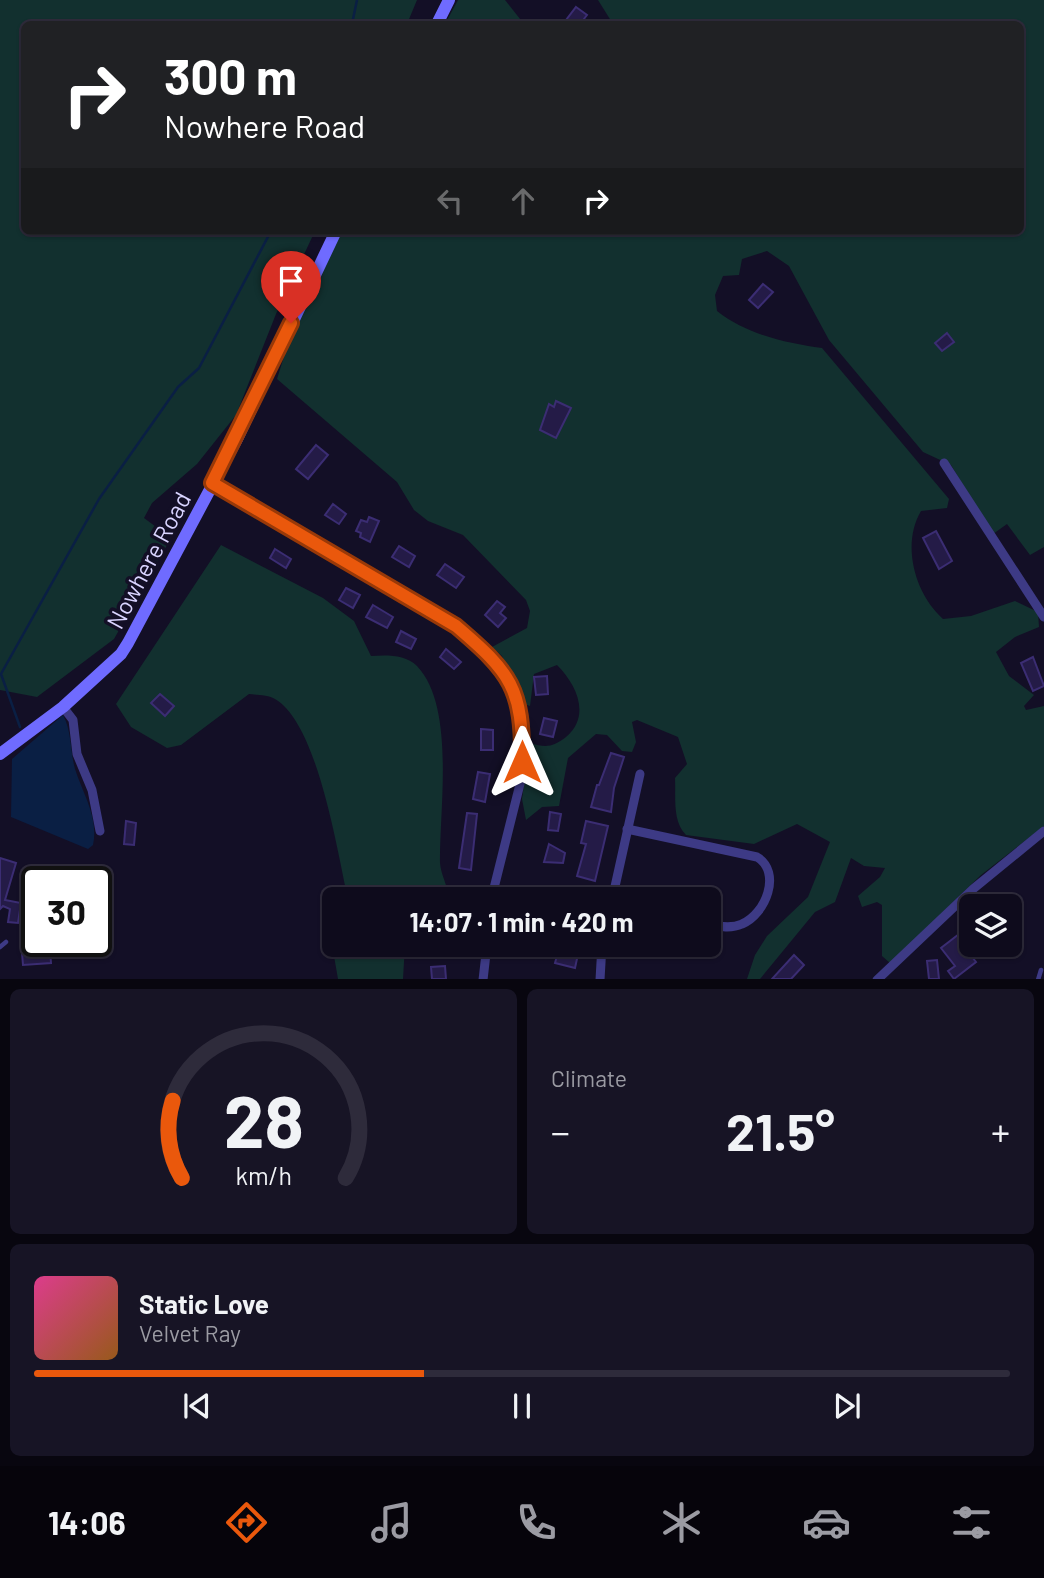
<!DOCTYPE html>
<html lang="en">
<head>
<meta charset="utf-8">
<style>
  body { margin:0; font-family:Barlow,sans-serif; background:#171425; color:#f1f3f6; height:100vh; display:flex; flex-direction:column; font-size:26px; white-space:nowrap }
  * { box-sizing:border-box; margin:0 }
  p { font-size:23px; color:#9b9ba3 }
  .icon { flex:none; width:38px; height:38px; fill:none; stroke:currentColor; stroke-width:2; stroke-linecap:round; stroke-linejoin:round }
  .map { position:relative; height:979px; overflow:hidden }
  .details { display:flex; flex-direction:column; gap:10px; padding:10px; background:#08060f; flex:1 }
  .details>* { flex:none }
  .top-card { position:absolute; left:21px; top:21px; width:1003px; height:214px; border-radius:10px; box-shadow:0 2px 5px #0004,0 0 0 2px #2e2b3b; background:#202124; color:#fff; overflow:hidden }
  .controls { position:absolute; left:959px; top:894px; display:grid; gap:14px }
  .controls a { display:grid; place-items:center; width:63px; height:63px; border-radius:10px; background:#0e0b1c; box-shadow:0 2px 5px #0004,0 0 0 2px #2e2b3b; font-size:35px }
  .speed { position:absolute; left:21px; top:866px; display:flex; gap:14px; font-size:35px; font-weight:700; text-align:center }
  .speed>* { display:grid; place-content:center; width:91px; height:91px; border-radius:50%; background:#0e0b1c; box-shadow:0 2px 5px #0004,0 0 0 2px #2e2b3b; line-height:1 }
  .speed .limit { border:4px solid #111; border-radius:10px; background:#fff; color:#111 }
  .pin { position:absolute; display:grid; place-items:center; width:60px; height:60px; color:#fff; margin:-72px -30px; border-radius:50% 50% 50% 0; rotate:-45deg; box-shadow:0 0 7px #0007 }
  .pin .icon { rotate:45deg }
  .me { position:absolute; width:77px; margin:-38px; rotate:0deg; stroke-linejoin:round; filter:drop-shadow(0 0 5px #0008) }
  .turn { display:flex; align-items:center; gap:24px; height:147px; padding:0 28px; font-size:32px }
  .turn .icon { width:91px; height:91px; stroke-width:2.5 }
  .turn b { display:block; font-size:49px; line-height:60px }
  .lanes { display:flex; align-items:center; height:66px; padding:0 28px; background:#0003; justify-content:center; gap:35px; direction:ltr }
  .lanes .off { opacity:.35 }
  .big { font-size:52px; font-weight:700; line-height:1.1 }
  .details .tile { flex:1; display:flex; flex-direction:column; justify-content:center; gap:10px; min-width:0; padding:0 24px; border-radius:10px; background:#171425 }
  .details .dial { align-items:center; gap:0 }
  .dial svg { height:182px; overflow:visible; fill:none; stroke:#2e2b3b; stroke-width:7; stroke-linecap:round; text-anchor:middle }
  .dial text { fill:#f1f3f6; stroke:none }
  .song { display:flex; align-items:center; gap:21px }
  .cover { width:84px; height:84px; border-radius:10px; background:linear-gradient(135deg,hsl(330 70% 55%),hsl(30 70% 35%)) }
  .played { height:7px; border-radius:4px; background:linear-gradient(90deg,#ea580c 40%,#2e2b3b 40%) }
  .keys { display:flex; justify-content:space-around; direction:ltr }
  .heat { display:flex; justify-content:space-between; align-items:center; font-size:38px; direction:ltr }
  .details .tiles { flex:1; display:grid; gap:10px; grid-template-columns:1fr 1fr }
  .tile:last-child { grid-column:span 2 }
  .trip { position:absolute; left:322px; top:887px; width:399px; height:70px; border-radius:10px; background:#0e0b1c; box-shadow:0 2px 5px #0004,0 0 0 2px #2e2b3b; font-weight:700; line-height:70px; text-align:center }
  .tabs { display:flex; height:112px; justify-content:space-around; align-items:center; background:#06040b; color:#9b9ba3 }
  .tabs .icon { width:49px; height:49px }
  .tabs .active { color:#ea580c }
  .tabs b { font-size:32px; color:#f1f3f6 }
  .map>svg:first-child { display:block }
  .green { fill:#12302f }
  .water { fill:#0a1f44 }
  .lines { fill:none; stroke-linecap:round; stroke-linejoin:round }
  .stream { stroke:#0a1f44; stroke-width:2.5 }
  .building { fill:#241b47; stroke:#3b2d73; stroke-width:2 }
  .lane { stroke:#3d3a85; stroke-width:4.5 }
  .street { stroke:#3d3a85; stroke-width:9 }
  .secondary { stroke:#6f6bff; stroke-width:12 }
  .route-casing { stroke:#983908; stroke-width:18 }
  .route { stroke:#ea580c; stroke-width:12 }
  .labels { text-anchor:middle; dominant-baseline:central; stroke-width:7; stroke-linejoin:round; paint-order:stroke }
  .street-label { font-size:24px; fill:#d9d4ff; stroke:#130f26 }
</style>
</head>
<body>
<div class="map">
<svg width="1044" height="980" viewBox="0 0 1044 980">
  <rect width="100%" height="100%" fill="#130f26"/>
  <!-- green -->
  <g class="green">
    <path d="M0 0H417L407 24H24V231H315L276 314 236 415 197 464 152 503 144 518 171 538 114 639 37 697 0 690Z"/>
    <path d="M458 0H505L524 24H445Z"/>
    <path d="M598 0H1044V547L1030 555 1007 524 993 534 951 465 923 452 829 340 789 266 767 251 742 259 739 275 723 276 715 295 717 311C746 334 785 343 822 348L949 499 947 508 921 511C901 545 915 594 943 619L971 616 1015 601 1038 612 1039 627 1015 637 996 652 1009 676 1034 695 1024 706 1026 710 1044 706V826L981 875 890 963 882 956V905L877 902 862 907 858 896 880 877 885 868 864 866 851 858 835 902 815 912 760 979H747L755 955 767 936 808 897 830 842 797 824 754 844 686 835C672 821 676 797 675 778L687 764 678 737 637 720 632 722 636 742 632 752 622 751 607 735 596 734 568 758 559 806 542 807 526 820 522 799 530 743C546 748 553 747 566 737 591 716 577 685 557 665L534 674 530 706 524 704 502 656 492 647 527 628 530 611 526 600 463 535 428 521 414 510 397 482 277 379 291 334 340 231H1020V24H613Z"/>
    <path d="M221 545 323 598 354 621 371 656C386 655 405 654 417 666 456 707 439 811 440 863 441 876 449 887 448 899H348C337 851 318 724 275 699 269 695 256 695 249 694L181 745 167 748 131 727 116 704Z"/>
    <path d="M341 945H405L403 979H338L334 956Z"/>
  </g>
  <!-- water -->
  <path class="water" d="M63 715C72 732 70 751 75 769 83 794 99 818 93 845L88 849 11 817 12 759Z"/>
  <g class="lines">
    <!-- stream -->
    <g class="stream">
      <path d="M352 24 357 0"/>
      <path d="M20 727 1 674 99 499 178 387 199 368 271 231"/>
    </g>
  </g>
  <!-- building -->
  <g class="building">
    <path d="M576 7 587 15 580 24H563Z"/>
    <path d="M763 284 773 292 758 308 749 300Z"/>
    <path d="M947 333 954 342 942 351 935 343Z"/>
    <path d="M556 401 571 408 556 438 540 430 549 404 554 407Z"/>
    <path d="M316 445 328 455 308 479 296 469Z"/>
    <path d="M333 504 346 514 339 524 325 515Z"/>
    <path d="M369 517 379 521 370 542 360 537 361 533 356 531 361 520 367 522Z"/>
    <path d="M936 531 952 561 939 569 923 538Z"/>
    <path d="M399 546 415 556 409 567 392 557Z"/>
    <path d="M275 549 291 559 286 568 270 558Z"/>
    <path d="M445 564 464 577 456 588 437 575Z"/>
    <path d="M346 588 360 595 353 608 339 600Z"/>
    <path d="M497 601 505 607 500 613 506 618 498 627 485 615Z"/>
    <path d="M373 605 393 617 387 628 366 617Z"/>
    <path d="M401 631 416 639 411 649 396 642Z"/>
    <path d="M446 649 461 662 454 669 440 657Z"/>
    <path d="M1033 657 1044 686 1033 691 1021 663Z"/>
    <path d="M547 676 548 694 536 695 534 677Z"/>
    <path d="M160 694 174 706 165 716 151 703Z"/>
    <path d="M544 718 557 721 553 737 540 734Z"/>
    <path d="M481 729 493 730V750H481Z"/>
    <path d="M611 753 624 757 614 788 611 812 591 807 597 785H599Z"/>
    <path d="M478 772 490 774 485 802 473 799Z"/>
    <path d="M550 812 561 814 558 831 548 830Z"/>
    <path d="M467 813 477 814 471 870 459 868Z"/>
    <path d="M126 821 136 823 134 845 124 844Z"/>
    <path d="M586 821 608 826 595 881 577 876 586 844 581 843Z"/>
    <path d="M549 844 565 853 563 863 544 862Z"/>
    <path d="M0 858 16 863 5 900 21 903 18 923 8 922 10 909 3 906 0 909Z"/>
    <path d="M959 934 965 941 962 944 976 962 954 979 948 971 955 966 941 948Z"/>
    <path d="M560 945H580L575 968 555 963Z"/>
    <path d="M50 950 51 963 23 965 22 953Z"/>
    <path d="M794 955 804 965 791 979H772Z"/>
    <path d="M937 960 939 979H929L927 961Z"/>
    <path d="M445 966 446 979H432L431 967Z"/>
  </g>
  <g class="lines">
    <!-- lane -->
    <g class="lane">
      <path d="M0 947 6 942"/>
      <path d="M1038 980 1041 970"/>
    </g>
    <!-- street -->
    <g class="street">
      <path d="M944 463 1044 617"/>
      <path d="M212 483 456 626 507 674 522 725 521 780 491 900"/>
      <path d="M63 707 73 720 77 754 92 790 100 831"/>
      <path d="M627 829 757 857C782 872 766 914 742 924 731 929 720 927 709 924"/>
      <path d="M612 900 640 774"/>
      <path d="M483 980 487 945"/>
      <path d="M600 980 602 945"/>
      <path d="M877 980 973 889 1044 831"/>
    </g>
    <!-- secondary -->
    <g class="secondary">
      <path d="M437 24 449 0"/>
      <path d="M0 754 63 707 121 654 128 643 237 439 336 231"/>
    </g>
  </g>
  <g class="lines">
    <defs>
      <path id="route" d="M291 323 212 483 456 626C511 673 523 688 522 762"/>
    </defs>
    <!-- route casing -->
    <use href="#route" class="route-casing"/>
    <!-- route -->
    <use href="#route" class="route"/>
  </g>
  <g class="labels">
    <!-- street labels -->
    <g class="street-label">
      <text transform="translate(148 560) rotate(-62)">Nowhere Road</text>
    </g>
  </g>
</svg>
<div class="controls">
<a><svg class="icon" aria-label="layers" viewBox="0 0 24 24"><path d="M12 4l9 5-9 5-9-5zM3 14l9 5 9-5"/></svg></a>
</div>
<div class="speed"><div class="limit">30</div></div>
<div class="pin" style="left:291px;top:323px;background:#d93025"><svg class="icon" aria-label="arrive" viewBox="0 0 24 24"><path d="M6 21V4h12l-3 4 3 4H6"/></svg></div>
<svg class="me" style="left:522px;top:762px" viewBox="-20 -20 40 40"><path d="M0-17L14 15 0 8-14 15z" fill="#ea580c" stroke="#fff" stroke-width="4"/></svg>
<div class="trip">14:07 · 1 min · 420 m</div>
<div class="top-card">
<div class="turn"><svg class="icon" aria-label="right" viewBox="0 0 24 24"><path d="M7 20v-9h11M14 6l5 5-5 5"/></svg><div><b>300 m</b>Nowhere Road</div></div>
<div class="lanes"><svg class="icon off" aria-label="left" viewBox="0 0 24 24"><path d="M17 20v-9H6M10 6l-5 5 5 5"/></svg><svg class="icon off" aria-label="ahead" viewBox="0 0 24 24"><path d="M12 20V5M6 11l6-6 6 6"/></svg><svg class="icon" aria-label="right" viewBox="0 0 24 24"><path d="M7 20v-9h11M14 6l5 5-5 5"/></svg></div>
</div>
</div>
<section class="details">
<div class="tiles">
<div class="tile dial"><svg viewBox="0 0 100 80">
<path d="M14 69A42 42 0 1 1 86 69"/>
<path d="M14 69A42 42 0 0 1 10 35" stroke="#ea580c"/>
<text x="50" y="56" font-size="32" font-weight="700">28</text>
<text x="50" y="72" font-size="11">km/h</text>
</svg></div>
<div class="tile"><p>Climate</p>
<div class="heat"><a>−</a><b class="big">21.5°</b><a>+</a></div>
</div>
<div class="tile">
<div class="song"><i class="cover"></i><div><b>Static Love</b><p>Velvet Ray</p></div></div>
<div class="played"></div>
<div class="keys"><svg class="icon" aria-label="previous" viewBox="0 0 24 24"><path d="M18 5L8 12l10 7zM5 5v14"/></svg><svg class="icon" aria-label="pause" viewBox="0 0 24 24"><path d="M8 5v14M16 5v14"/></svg><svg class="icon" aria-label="next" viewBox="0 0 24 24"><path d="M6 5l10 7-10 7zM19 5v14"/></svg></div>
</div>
</div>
</section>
<nav class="tabs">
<b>14:06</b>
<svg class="icon active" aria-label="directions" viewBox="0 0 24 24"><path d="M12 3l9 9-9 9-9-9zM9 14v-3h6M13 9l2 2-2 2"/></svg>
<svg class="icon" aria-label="music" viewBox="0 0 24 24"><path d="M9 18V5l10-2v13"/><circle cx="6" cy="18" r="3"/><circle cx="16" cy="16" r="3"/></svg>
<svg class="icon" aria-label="phone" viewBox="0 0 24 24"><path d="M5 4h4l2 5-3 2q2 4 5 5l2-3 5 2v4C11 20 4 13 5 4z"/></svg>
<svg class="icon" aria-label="climate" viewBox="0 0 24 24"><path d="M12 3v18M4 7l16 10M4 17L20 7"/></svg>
<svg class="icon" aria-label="car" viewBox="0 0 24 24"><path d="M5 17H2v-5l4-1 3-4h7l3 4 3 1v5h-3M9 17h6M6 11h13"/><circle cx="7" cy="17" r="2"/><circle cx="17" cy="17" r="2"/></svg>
<svg class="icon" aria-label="filters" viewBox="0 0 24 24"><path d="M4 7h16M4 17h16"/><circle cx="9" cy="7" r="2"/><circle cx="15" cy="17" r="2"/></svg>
</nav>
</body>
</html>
